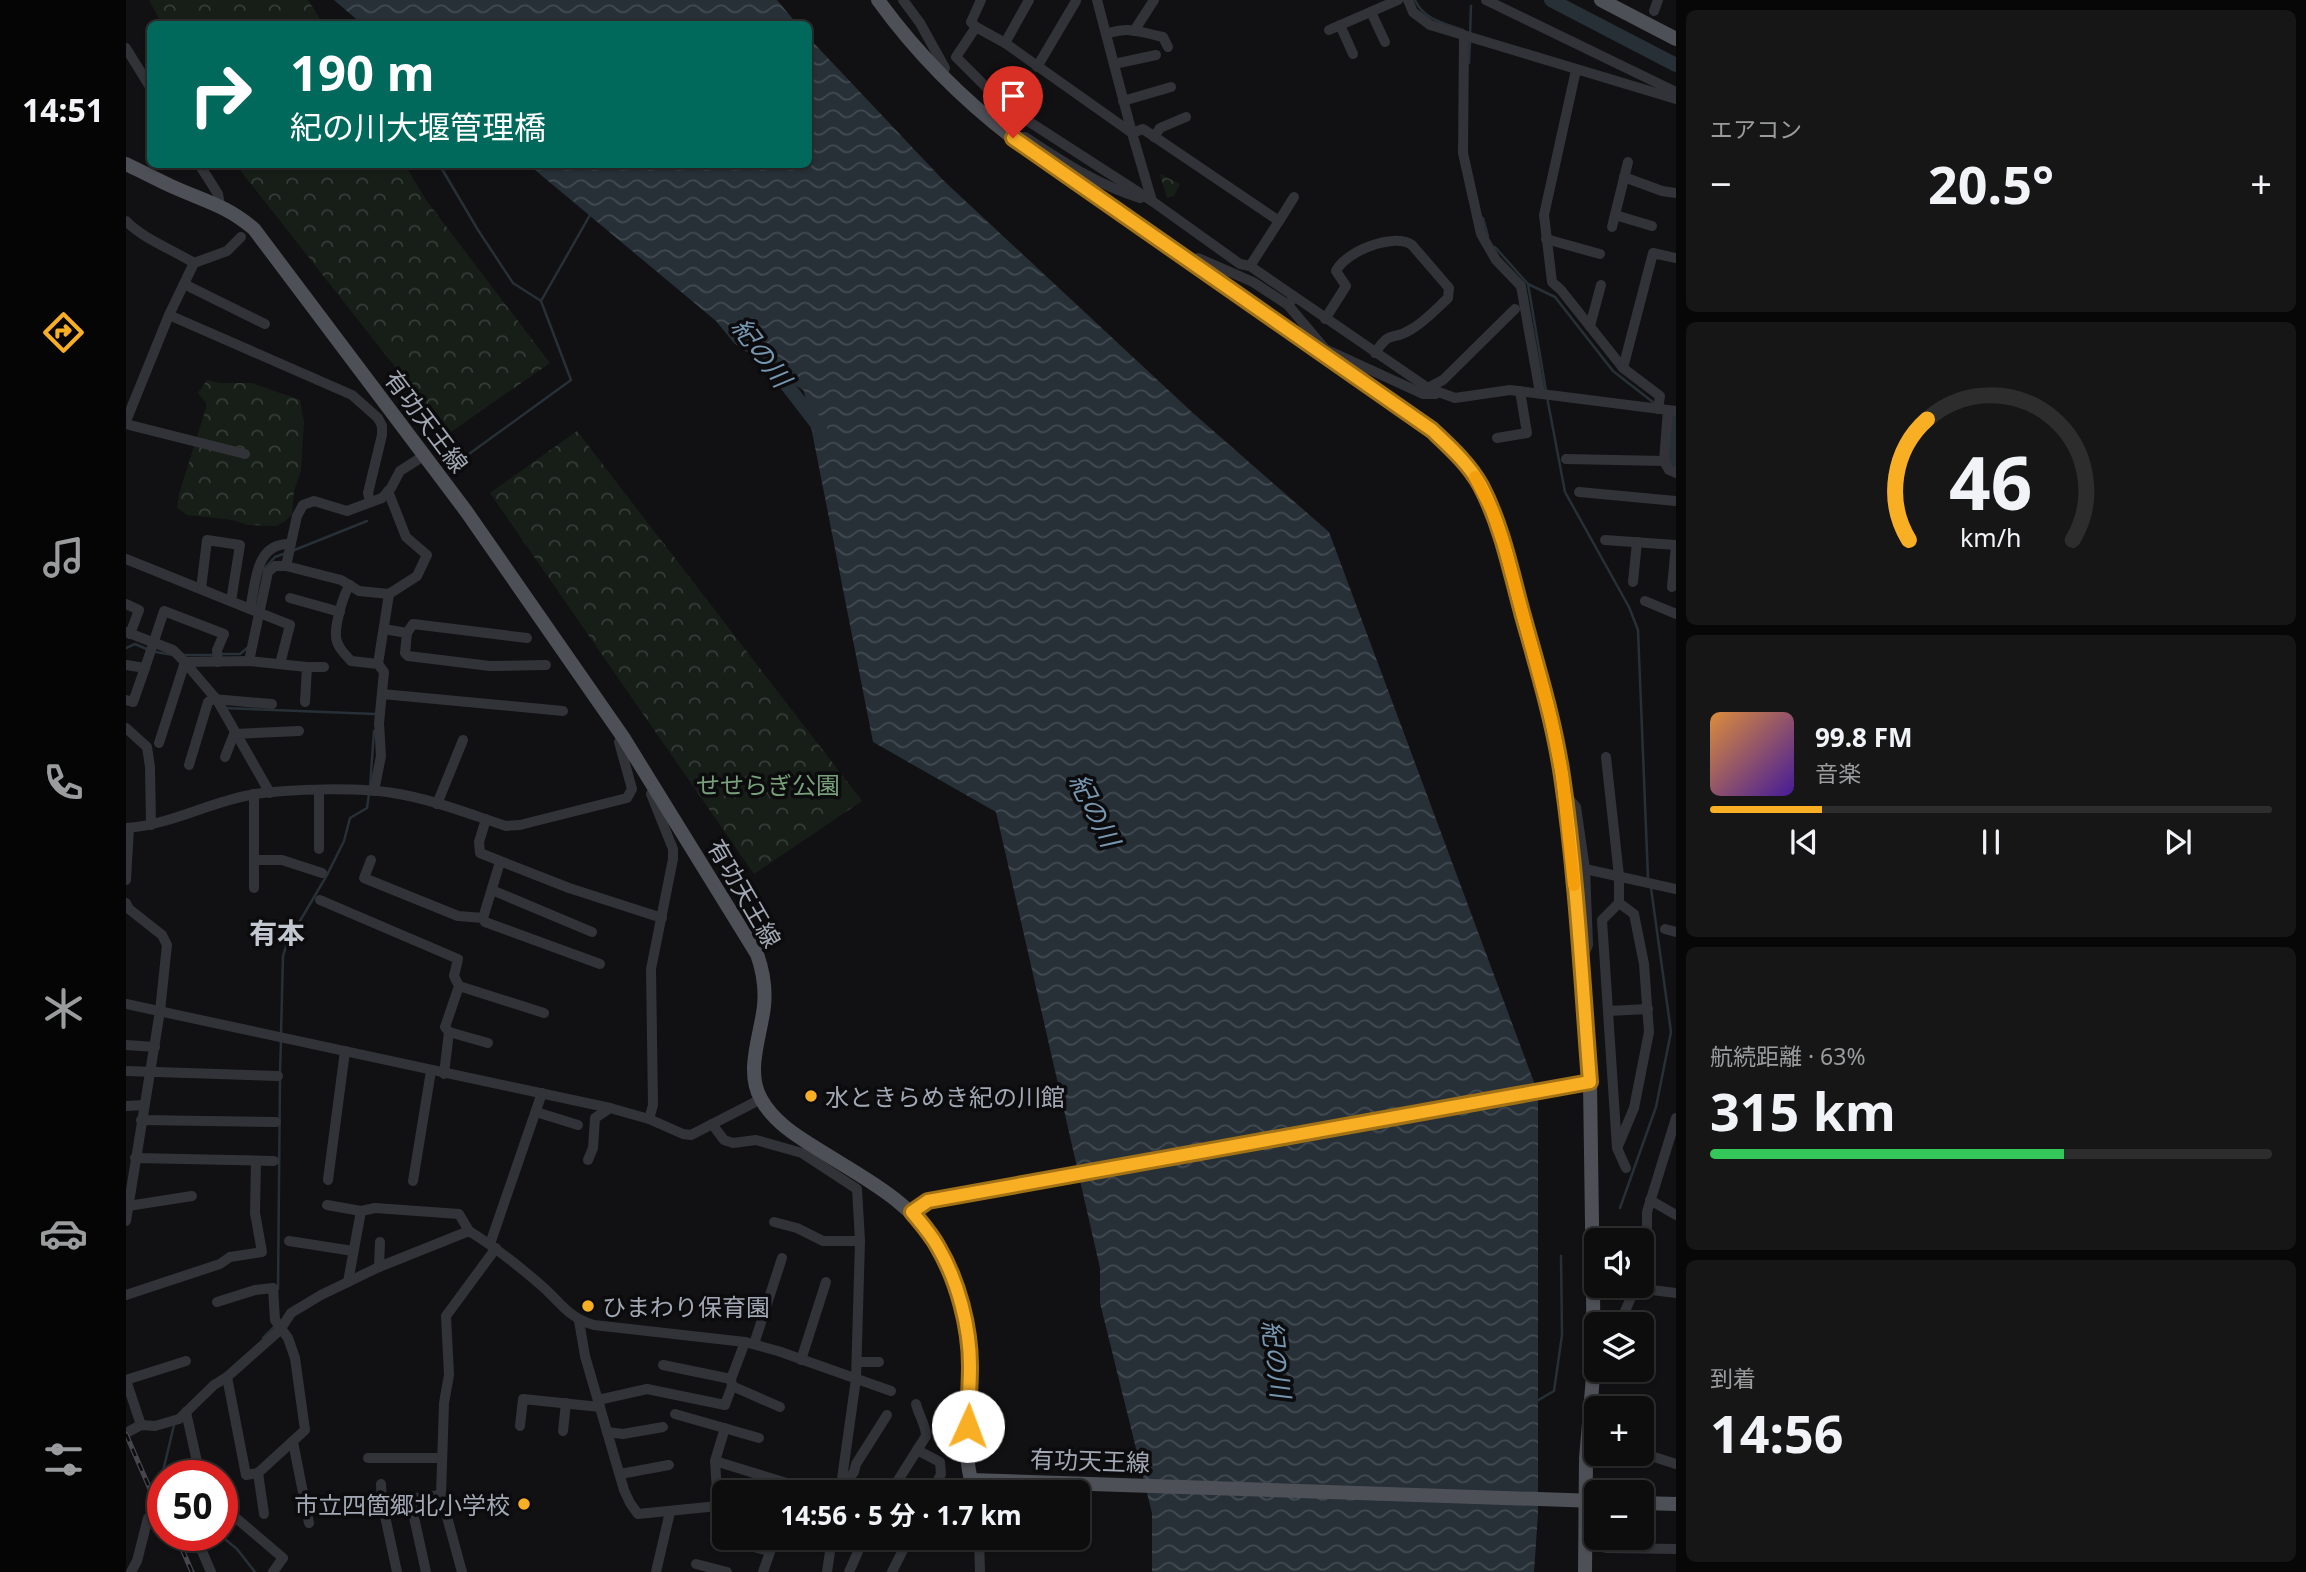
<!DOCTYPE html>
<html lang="ja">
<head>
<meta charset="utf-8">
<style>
  body { margin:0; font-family:"Noto Sans","Noto Sans JP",sans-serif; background:#161617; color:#f1f3f6; height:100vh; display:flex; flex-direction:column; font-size:26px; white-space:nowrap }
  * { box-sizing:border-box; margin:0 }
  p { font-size:23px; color:#9a9c9e }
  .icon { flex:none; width:38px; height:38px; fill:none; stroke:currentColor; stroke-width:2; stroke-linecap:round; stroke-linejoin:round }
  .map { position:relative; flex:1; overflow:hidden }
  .details { display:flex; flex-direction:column; gap:10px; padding:10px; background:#070708; width:630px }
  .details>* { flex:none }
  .banner { position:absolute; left:21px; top:21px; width:665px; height:147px; border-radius:10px; box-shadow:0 2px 5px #0004,0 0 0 2px #2d2d2e; background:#00695c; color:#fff; overflow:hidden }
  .tools { position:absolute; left:1458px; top:1228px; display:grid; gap:14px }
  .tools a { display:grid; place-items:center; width:70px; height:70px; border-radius:10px; background:#0d0d0e; box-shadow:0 2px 5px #0004,0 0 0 2px #2d2d2e; font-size:35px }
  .speed { position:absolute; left:21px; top:1460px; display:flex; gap:14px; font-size:35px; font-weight:700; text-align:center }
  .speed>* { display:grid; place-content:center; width:91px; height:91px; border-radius:50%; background:#0d0d0e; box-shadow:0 2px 5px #0004,0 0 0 2px #2d2d2e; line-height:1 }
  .speed .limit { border:10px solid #d22; background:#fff; color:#111 }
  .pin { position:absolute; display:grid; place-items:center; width:60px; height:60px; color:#fff; margin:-72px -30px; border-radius:50% 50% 50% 0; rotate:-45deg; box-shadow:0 0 7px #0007 }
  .pin .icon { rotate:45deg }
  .me { position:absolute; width:77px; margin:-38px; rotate:2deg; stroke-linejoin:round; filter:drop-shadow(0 0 5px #0008) }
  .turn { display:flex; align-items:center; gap:24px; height:147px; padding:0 28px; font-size:32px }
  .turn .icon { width:91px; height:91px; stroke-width:2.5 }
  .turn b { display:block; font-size:49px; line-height:60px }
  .big { font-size:52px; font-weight:700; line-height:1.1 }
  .details .card { flex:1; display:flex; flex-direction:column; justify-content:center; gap:10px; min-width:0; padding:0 24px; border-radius:10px; background:#161617 }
  .details .dial { align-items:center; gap:0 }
  .dial svg { height:182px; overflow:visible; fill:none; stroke:#2d2d2e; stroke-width:7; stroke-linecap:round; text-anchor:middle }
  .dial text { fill:#f1f3f6; stroke:none }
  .song { display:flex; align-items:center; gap:21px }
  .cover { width:84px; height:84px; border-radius:10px; background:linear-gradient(135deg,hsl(30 70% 55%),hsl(260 70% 35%)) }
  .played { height:7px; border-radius:4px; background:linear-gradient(90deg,#f9af24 20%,#2d2d2e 20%) }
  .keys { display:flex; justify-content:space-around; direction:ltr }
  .heat { display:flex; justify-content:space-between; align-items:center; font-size:38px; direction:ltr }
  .charge { height:10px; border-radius:5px; background:linear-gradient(90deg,#34c759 63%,#2d2d2e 0) }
  .trip { position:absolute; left:586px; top:1480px; width:378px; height:70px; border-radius:10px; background:#0d0d0e; box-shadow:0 2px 5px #0004,0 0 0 2px #2d2d2e; font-weight:700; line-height:70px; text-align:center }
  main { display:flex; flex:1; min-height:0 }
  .menu { display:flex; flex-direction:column; width:126px; justify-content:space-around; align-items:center; background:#050506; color:#9a9c9e }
  .menu .icon { width:49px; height:49px }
  .menu .active { color:#f9af24 }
  .menu b { font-size:32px; color:#f1f3f6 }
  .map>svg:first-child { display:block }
  .forest { fill:url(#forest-crowns) }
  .water { fill:url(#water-waves) }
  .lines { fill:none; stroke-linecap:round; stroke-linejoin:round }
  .stream { stroke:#273037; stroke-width:2.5 }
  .river { stroke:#273037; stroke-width:14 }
  .minor { stroke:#323338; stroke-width:10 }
  .major { stroke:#4e5057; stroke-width:14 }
  .rail-casing { stroke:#45474d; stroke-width:5 }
  .rail { stroke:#0c0c0e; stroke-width:2.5; stroke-dasharray:8; stroke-linecap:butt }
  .route-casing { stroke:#a27217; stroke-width:18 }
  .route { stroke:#f9af24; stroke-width:12 }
  .slow { stroke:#f59e0b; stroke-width:12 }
  .poi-dot { fill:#f9af24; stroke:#0c0c0e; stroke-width:2.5 }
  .labels { text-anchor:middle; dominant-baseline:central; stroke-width:7; stroke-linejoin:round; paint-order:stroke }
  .street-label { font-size:24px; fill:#a2a8b4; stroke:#0c0c0e }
  .park-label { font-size:24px; fill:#78a07a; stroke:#0c0c0e }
  .poi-label { font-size:24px; fill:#a2a8b4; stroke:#0c0c0e; text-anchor:start }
  .water-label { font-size:26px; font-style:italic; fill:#7797b1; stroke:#0c0c0e }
  .quarter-label { font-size:28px; font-weight:bold; fill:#c3c7d0; stroke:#0c0c0e }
</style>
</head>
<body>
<main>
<nav class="menu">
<b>14:51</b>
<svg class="icon active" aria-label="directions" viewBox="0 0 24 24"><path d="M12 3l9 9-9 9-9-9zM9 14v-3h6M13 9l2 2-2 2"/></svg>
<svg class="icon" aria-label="music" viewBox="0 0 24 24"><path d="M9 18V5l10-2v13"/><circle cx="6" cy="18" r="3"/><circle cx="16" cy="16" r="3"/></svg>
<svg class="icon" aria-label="phone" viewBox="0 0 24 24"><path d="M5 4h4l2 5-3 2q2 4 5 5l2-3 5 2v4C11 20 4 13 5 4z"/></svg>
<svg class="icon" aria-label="climate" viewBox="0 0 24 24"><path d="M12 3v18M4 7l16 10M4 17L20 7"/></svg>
<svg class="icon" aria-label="car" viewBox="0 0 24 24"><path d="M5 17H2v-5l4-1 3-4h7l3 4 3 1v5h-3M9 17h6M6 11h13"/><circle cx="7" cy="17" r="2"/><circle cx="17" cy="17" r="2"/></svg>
<svg class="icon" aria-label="filters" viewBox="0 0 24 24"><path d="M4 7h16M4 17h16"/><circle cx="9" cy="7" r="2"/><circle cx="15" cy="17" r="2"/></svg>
</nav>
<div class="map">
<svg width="1550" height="1572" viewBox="0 0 1550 1572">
  <defs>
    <pattern id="forest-crowns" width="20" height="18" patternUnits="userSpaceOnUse" patternTransform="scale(1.75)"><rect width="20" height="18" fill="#171e18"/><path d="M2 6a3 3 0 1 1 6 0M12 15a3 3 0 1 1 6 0" fill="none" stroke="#363c37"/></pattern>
    <pattern id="water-waves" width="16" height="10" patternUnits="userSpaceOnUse" patternTransform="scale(1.75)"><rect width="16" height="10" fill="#273037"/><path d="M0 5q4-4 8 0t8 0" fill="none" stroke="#434b52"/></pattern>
  </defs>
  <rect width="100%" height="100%" fill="#111113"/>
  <!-- forest -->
  <g class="forest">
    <path d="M23 0H182L197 24H36Z"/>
    <path d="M110 165H279L300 200 424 363 322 434Z"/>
    <path d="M1034 174 1054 184 1048 196 1041 198Z"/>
    <path d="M81 380 94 383H126L174 400 178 422 175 470 168 491 166 514 158 522 150 526 122 525 107 520 61 515 51 508 53 494 80 408V403L72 393Z"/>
    <path d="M451 431 736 801 628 874 364 493Z"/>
  </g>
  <!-- water -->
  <g class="water">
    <path d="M208 0H651L671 24H236Z"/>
    <path d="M683 38 818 181 1067 413 1203 532 1412 1093V1514L1408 1572H1026V1513L974 1303V1268L870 812 747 742 678 391 608 343 590 321 403 165 682 164Z"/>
  </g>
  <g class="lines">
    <!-- stream -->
    <g class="stream">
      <path d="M1289 0C1298 20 1318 23 1337 30"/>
      <path d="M1344 35 1345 6"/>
      <path d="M1343 63 1344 42"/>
      <path d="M313 164 352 230 387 283 415 301 445 380 343 454"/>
      <path d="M1357 218 1362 236"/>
      <path d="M1369 247 1402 284 1420 391"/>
      <path d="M1402 284 1429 297 1487 371 1528 403"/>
      <path d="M415 301 464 215"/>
      <path d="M1421 397 1439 492 1503 607 1512 630 1522 878"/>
      <path d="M166 551 241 521"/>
      <path d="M138 569 149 557 160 553"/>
      <path d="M0 648 9 644 23 650"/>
      <path d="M30 652 47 655"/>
      <path d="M96 654H114L121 648"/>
      <path d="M57 655H89"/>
      <path d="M99 708 249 714"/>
      <path d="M244 787 248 731"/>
      <path d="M155 1034 157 956 161 943 201 875 218 841 224 818 241 808 243 794"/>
      <path d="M154 1072 155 1040"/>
      <path d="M1494 1208 1530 1107 1545 1032 1525 888"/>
      <path d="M152 1289 154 1079"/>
      <path d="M137 1338 150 1325"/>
      <path d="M1409 1402 1428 1391 1436 1335 1435 1256"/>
      <path d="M37 1487 34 1484 48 1425"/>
      <path d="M94 1535 111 1549 129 1572"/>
    </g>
    <!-- river -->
    <g class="river">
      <path d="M1425 0 1550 65"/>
      <path d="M640 358 694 428"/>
      <path d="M1547 417 1544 458 1550 466"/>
    </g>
    <!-- minor -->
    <g class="minor">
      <path d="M777 0 794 23 819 68 815 77"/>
      <path d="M855 0 845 22 850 27 830 57 870 97 902 121 1026 201 1114 264 1124 266 1302 388 1329 398 1384 390 1550 411"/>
      <path d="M971 0 1006 133 1026 201"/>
      <path d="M1282 0 1287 12 1304 25 1550 99"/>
      <path d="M1360 0 1550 92"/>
      <path d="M1528 11 1532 0"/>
      <path d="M1245 12 1259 42"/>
      <path d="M1214 25 1227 54"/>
      <path d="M850 27 879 43 1006 133 1017 129 1153 221 1124 266"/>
      <path d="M1203 30 1272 0"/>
      <path d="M1008 31 1028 0"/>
      <path d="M980 34C1005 26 1013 32 1037 37L1042 47"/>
      <path d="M1338 35 1337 153 1355 234 1370 260 1395 286 1414 393"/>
      <path d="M879 43 903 0"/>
      <path d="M0 48 24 87"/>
      <path d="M988 64 1030 55"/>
      <path d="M911 67 950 1"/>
      <path d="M1450 70 1418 215 1426 282 1435 290 1497 368 1534 396 1532 409"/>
      <path d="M997 101 1045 87"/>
      <path d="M1028 137 1034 128 1060 117"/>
      <path d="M887 138 899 137C936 161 971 185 1014 198"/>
      <path d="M73 164 92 194 94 205"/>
      <path d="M1498 177 1536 191 1550 193"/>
      <path d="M1489 215 1526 226"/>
      <path d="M0 221C16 238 47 250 68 263"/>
      <path d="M1153 221 1168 197"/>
      <path d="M1486 227 1502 162"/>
      <path d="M1420 239 1474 254"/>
      <path d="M1063 262 1072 258 1127 282 1162 305"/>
      <path d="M58 284 139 324"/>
      <path d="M1166 300 1162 305 1199 349"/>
      <path d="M43 315 226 395 252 418 256 426V435L242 493 244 502"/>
      <path d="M1199 319 1220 286 1210 271C1219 252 1267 232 1286 245L1323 288 1322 298C1310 309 1299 322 1284 330 1265 342 1266 328 1249 353"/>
      <path d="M1464 326 1475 285"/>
      <path d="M1196 354 1199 349 1297 394H1310"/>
      <path d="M1497 368 1527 253 1550 258"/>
      <path d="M1302 388 1317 380 1389 309"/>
      <path d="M1542 410 1538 461 1543 470 1550 473"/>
      <path d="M0 421 43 315 68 263 101 251 115 237"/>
      <path d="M0 424 119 454"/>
      <path d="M1371 438 1401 433 1394 391"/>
      <path d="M1440 459 1538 461"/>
      <path d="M1453 492 1550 501"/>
      <path d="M1479 540 1550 545"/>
      <path d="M0 559 124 609"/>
      <path d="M160 566 171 516 177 505 188 501 221 511 256 498 265 488 274 471 299 455"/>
      <path d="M1507 582 1511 542"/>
      <path d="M224 585C217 594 209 625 210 636 210 646 219 654 225 661L252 664 258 672 253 723 255 756 248 791"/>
      <path d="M1546 587 1550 545"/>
      <path d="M75 589 81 540 114 545 105 601"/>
      <path d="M164 598 214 612"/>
      <path d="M1519 601 1550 614"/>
      <path d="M0 604 13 610 4 634"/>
      <path d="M258 629 281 633 287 624 401 638"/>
      <path d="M0 632 47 650 56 659 91 700 144 793"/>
      <path d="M281 633 279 653 282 656 364 666 420 665"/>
      <path d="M123 661 142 572 149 566H160L215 580 233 591 263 594 291 576 301 555 280 537 262 491"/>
      <path d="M154 664 164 625 124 609C130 582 129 543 164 544"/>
      <path d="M252 664 263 594"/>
      <path d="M0 665 19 668 38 611 98 634 91 650 92 662"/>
      <path d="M181 667H198"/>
      <path d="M256 694 437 711"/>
      <path d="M0 700 7 702 19 668"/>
      <path d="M0 728 21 747 24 767 25 825"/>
      <path d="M33 743 59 662 123 661 181 667 179 702"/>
      <path d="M99 757 108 734 173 731"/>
      <path d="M1480 757 1493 876V903L1476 920 1491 1148 1500 1168"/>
      <path d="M63 765 82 702 87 699 146 704"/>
      <path d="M193 791V849"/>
      <path d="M1439 794 1450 807 1459 869"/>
      <path d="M311 804 337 740"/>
      <path d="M360 819 353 842 354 853 443 888 536 918"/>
      <path d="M0 828C45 825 85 801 129 794 165 789 232 787 267 793 306 799 343 814 380 826L394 825 501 798 506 789 493 742 497 737"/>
      <path d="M128 860H156L196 873"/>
      <path d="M245 860 238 878 332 916 357 918"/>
      <path d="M374 862 357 918 359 922 474 964"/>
      <path d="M0 880 3 828"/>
      <path d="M128 888V794"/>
      <path d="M366 890 466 932"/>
      <path d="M194 900 332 959 328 976 333 986 319 1027 323 1032 318 1074"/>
      <path d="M0 903 3 909 36 935 41 945 34 1011 0 1221"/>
      <path d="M1539 929 1550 932"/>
      <path d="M1454 954 1460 950 1462 945 1459 869 1550 889"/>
      <path d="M333 986 418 1013"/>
      <path d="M0 1004 484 1108 523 1119 557 1134 565 1135 635 1099"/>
      <path d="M1482 1011 1522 1009"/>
      <path d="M323 1032 362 1043"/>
      <path d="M0 1045 29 1047"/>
      <path d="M0 1071 152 1076"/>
      <path d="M0 1106 18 1105"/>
      <path d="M410 1112 452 1125"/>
      <path d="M523 1119 527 1105 525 969 547 859V849L525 794"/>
      <path d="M15 1120 150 1122"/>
      <path d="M586 1124 598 1140 607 1143 630 1140 676 1153 731 1189 734 1241 730 1379 714 1493"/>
      <path d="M1492 1146 1508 1108 1523 1032 1518 964 1508 914 1493 903"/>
      <path d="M9 1158 148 1161"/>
      <path d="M462 1160 467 1148 469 1118 484 1108"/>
      <path d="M202 1180 219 1051"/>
      <path d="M287 1181 305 1071"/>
      <path d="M1524 1200 1550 1215"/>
      <path d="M201 1205 235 1211 222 1282"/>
      <path d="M2 1206 66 1196"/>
      <path d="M235 1211 249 1208 333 1214 343 1231"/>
      <path d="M786 1212 802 1201 1464 1082"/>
      <path d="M648 1222 671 1228 697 1241H734"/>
      <path d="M163 1241 227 1251"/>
      <path d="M364 1244 416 1093"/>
      <path d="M253 1267 254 1242"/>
      <path d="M1516 1269 1521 1243V1212L1550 1118"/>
      <path d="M1510 1288 1550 1293"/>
      <path d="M0 1295 94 1264 104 1257 136 1252 129 1213 130 1161"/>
      <path d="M91 1302 129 1290 147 1288 149 1320 162 1338 169 1358 179 1430 132 1473 120 1475 101 1377"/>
      <path d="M453 1321 459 1356 498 1490 504 1503 512 1514 592 1506 589 1461 667 1485 664 1493"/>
      <path d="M1493 1325 1510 1286"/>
      <path d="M628 1344 656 1258"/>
      <path d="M675 1360 700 1282"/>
      <path d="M731 1362H753"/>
      <path d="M537 1365 605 1379"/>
      <path d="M0 1380 60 1361"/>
      <path d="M0 1380 15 1425"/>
      <path d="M606 1386 654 1407"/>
      <path d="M472 1400 521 1389 599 1405 606 1386 605 1379 619 1342"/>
      <path d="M60 1412 74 1475"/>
      <path d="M549 1414 633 1438"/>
      <path d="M394 1426 397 1399 474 1407"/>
      <path d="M437 1431 440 1403"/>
      <path d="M481 1432 497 1434 537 1427"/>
      <path d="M0 1433 15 1425 29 1426 53 1419 88 1385 101 1377 154 1330 165 1313 195 1295 253 1267 343 1231C369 1247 393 1266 417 1287 434 1302 444 1319 468 1325L619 1342 652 1351 765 1391"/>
      <path d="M167 1442 183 1523"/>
      <path d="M791 1450 814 1462 815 1474 806 1493"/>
      <path d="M1525 1456 1550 1464"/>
      <path d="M242 1458H315"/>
      <path d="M589 1461 599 1428"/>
      <path d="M132 1473 138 1514"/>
      <path d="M494 1474 543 1465"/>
      <path d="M255 1484 256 1502 271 1572"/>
      <path d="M716 1486 728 1472 730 1464 761 1415"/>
      <path d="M764 1493 800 1436C800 1425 793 1416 790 1404"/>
      <path d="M284 1499 300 1572"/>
      <path d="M256 1502 315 1495"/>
      <path d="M96 1506 157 1558 147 1572"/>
      <path d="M69 1535 85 1572"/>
      <path d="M590 1538 644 1551"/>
      <path d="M853 1538 854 1572"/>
      <path d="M1477 1538 1480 1548 1550 1549"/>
      <path d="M570 1564 601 1572"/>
      <path d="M5 1572 11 1561 22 1518"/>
      <path d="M336 1572 315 1495 318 1403 323 1375 320 1316 370 1248"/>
      <path d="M530 1572 544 1512"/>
      <path d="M637 1572 649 1538"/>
      <path d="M701 1572 706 1538"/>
      <path d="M723 1572 738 1538"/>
      <path d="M766 1572 783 1538"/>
    </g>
    <!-- major -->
    <g class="major">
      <path d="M752 0C791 54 835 98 887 138L1306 430 1336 459 1353 483 1366 510 1378 545 1425 719 1436 774 1447 865 1464 1082 1468 1365 1460 1458 1459 1572"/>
      <path d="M1475 0 1550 39"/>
      <path d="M0 164C15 171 30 179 45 186 78 201 100 205 128 229L340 511 497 737 631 954C637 971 640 987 638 1006 635 1035 619 1071 635 1099 647 1121 669 1135 690 1148 734 1176 785 1200 812 1247 831 1279 846 1331 844 1369 843 1405 836 1444 845 1480L1470 1501"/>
      <path d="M1516 1503 1550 1504"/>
    </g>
    <defs>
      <g id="rail">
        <path d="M0 1434 37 1519"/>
        <path d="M50 1535 66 1572"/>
      </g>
    </defs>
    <!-- rail casing -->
    <use href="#rail" class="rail-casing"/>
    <!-- rail -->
    <use href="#rail" class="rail"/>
  </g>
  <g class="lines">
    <defs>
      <path id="route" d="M842 1426C842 1406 844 1386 844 1366 844 1327 832 1281 812 1247 805 1234 795 1223 786 1212L802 1201 1464 1082C1456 980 1451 877 1436 776 1428 722 1412 669 1397 616 1385 572 1376 526 1355 486 1343 464 1324 447 1306 430L887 138"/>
    </defs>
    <!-- route casing -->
    <use href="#route" class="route-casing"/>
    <!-- route -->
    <use href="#route" class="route"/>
    <!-- slow -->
    <path class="slow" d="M1349 477 1366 510 1378 545 1425 719 1436 774 1448 885"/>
  </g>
  <!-- markers -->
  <g class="poi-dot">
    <circle cx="685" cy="1096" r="7"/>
    <circle cx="462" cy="1306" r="7"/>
    <circle cx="398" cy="1504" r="7"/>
  </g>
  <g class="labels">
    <!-- street labels -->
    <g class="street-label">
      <text transform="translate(301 421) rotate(53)">有功天王線</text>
      <text transform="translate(619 893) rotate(60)">有功天王線</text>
      <text transform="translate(964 1460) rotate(2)">有功天王線</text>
    </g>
    <!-- park labels -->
    <g class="park-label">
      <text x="642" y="784">せせらぎ公園</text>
    </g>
    <!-- poi labels -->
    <g class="poi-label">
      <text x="699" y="1096">水ときらめき紀の川館</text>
      <text x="476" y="1306">ひまわり保育園</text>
      <text x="384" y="1504" text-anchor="end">市立四箇郷北小学校</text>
    </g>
    <!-- water labels -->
    <g class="water-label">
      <text transform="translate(636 352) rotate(53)">紀の川</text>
      <text transform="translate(969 810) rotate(63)">紀の川</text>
      <text transform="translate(1151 1359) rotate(83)">紀の川</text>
    </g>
    <!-- quarter labels -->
    <g class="quarter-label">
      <text x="151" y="932">有本</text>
    </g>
  </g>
</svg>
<div class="tools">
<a><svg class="icon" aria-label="sound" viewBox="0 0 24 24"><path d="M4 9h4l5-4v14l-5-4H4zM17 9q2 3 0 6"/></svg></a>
<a><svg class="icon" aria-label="layers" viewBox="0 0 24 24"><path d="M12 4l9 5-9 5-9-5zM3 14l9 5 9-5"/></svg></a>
<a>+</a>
<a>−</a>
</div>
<div class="speed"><div class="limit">50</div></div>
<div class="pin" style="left:887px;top:138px;background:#d93025"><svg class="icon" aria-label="arrive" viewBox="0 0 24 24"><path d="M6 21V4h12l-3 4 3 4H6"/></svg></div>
<svg class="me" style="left:842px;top:1426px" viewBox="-20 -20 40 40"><circle r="19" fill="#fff"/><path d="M0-13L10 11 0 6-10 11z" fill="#f9af24"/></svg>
<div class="trip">14:56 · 5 分 · 1.7 km</div>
<div class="banner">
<div class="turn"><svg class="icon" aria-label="right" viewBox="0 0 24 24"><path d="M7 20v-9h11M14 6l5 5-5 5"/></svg><div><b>190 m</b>紀の川大堰管理橋</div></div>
</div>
</div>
<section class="details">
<div class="card"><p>エアコン</p>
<div class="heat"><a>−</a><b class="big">20.5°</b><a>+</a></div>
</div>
<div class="card dial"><svg viewBox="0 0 100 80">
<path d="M14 69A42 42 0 1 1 86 69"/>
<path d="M14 69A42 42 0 0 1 22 16" stroke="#f9af24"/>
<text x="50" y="56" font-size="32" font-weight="700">46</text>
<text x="50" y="72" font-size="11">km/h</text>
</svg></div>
<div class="card">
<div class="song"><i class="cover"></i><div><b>99.8 FM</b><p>音楽</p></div></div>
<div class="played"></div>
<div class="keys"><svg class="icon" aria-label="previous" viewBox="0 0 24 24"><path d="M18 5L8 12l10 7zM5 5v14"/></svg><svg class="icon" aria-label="pause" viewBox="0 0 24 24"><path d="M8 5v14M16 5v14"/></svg><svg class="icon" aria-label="next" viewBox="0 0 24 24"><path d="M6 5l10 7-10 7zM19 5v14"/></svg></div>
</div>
<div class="card"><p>航続距離 · 63%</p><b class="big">315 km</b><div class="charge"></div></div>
<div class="card"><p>到着</p><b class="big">14:56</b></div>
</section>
</main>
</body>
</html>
